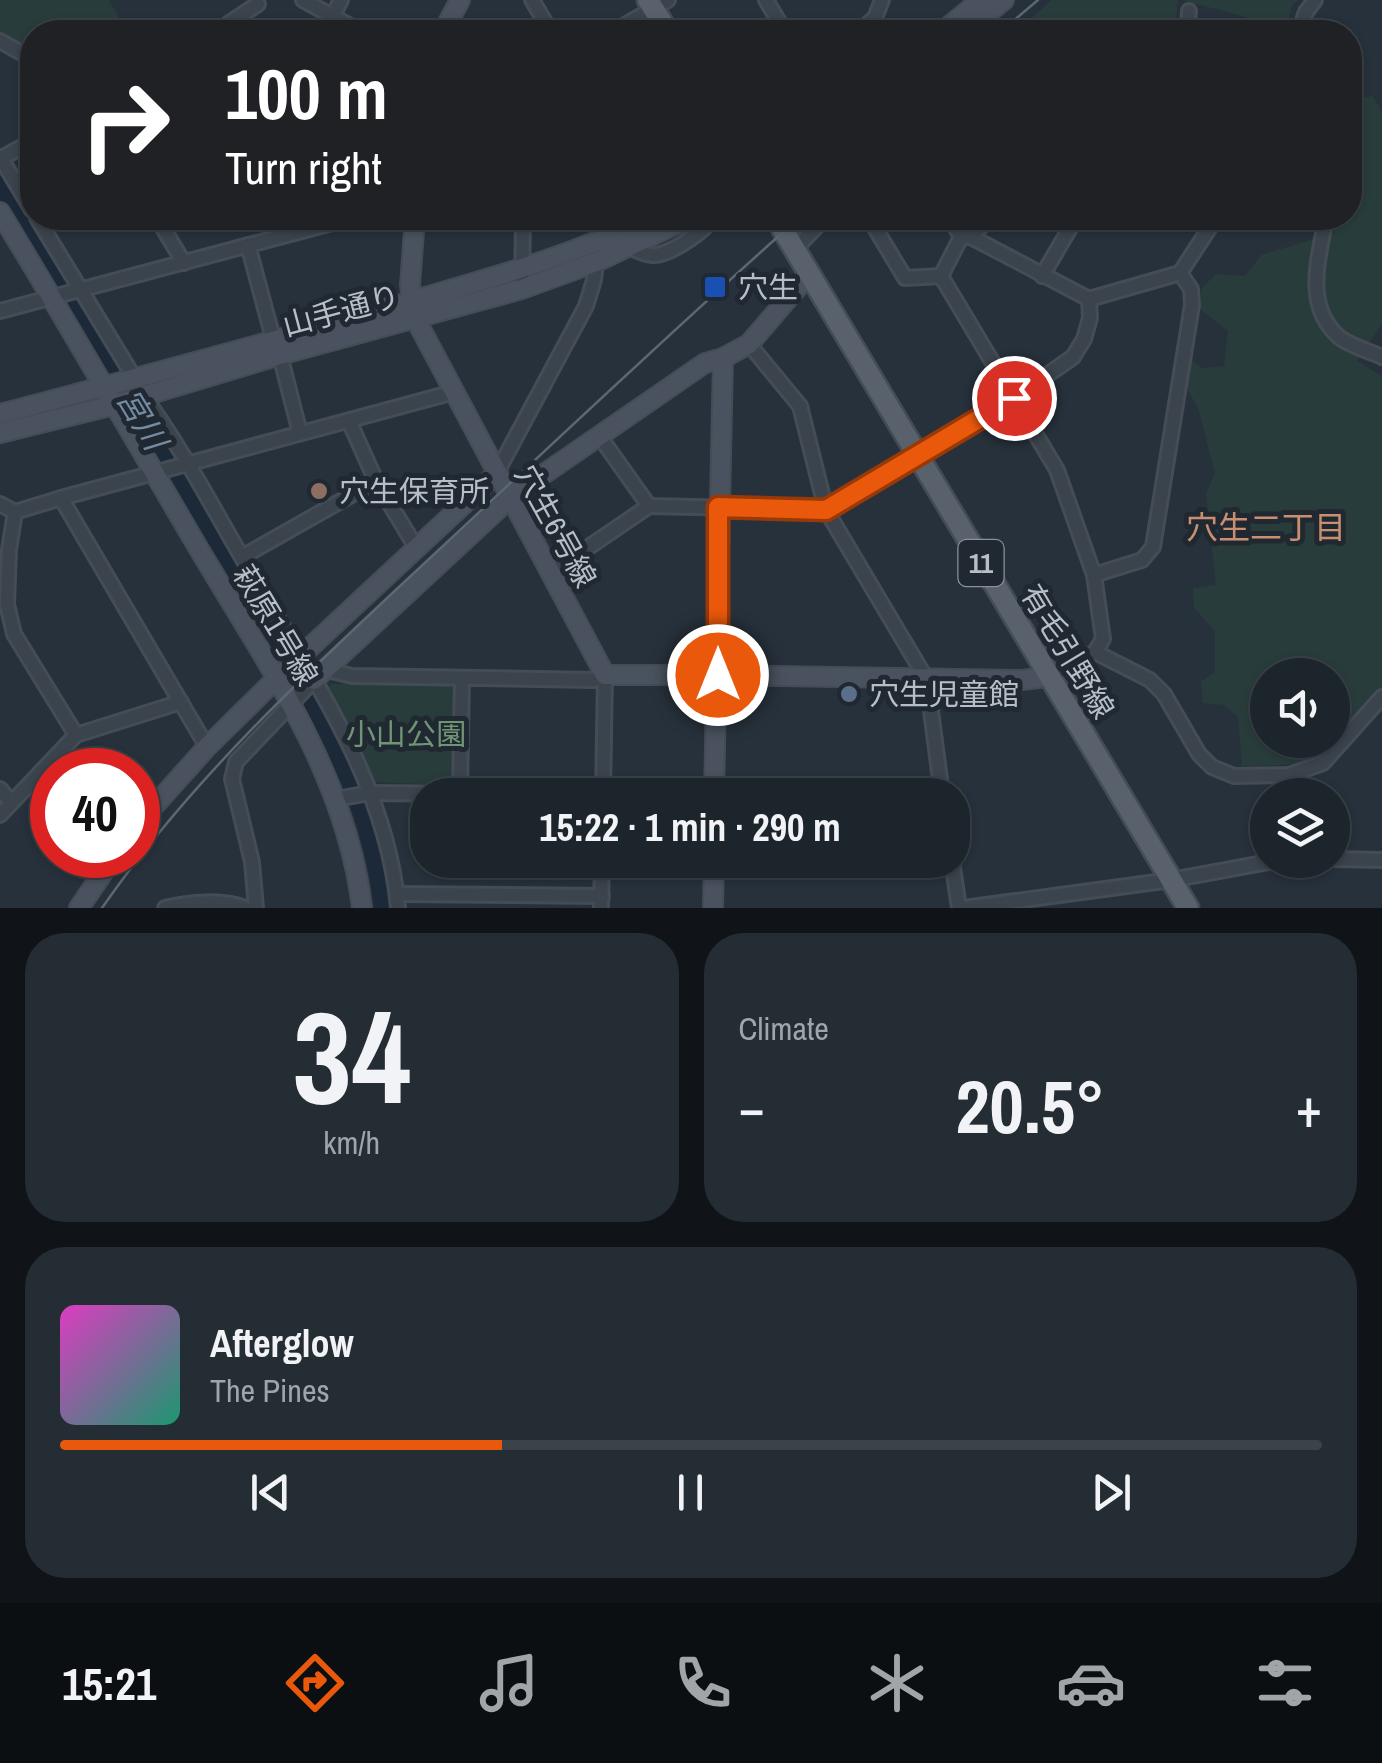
<!DOCTYPE html>
<html lang="en">
<head>
<meta charset="utf-8">
<style>
  body { margin:0; font-family:"Archivo Narrow","Noto Sans JP",sans-serif; background:#252d34; color:#f1f3f6; height:100vh; display:flex; flex-direction:column; font-size:38px; white-space:nowrap }
  * { box-sizing:border-box; margin:0 }
  p { font-size:32px; color:#a0a5a9 }
  .icon { flex:none; width:55px; height:55px; fill:none; stroke:currentColor; stroke-width:2; stroke-linecap:round; stroke-linejoin:round }
  .map { position:relative; height:908px; overflow:hidden }
  .side { display:flex; flex-direction:column; gap:25px; padding:25px; background:#101418; flex:1 }
  .side>* { flex:none }
  .guide { position:absolute; left:20px; top:20px; width:1342px; height:210px; border-radius:40px; box-shadow:0 2px 8px #0004,0 0 0 2px #3b4248; background:#202124; color:#fff; overflow:hidden }
  .fabs { position:absolute; left:1250px; top:658px; display:grid; gap:20px }
  .fabs a { display:grid; place-items:center; width:100px; height:100px; border-radius:50%; background:#1d252c; box-shadow:0 2px 8px #0004,0 0 0 2px #3b4248; font-size:50px }
  .speed { position:absolute; left:30px; top:748px; display:flex; gap:20px; font-size:50px; font-weight:700; text-align:center }
  .speed>* { display:grid; place-content:center; width:130px; height:130px; border-radius:50%; background:#1d252c; box-shadow:0 2px 8px #0004,0 0 0 2px #3b4248; line-height:1 }
  .speed .limit { border:15px solid #d22; background:#fff; color:#111 }
  .pin { position:absolute; display:grid; place-items:center; width:85px; height:85px; color:#fff; margin:-42px; border:5px solid #fff; border-radius:50%; box-shadow:0 2px 10px #0007 }
  .me { position:absolute; width:110px; margin:-55px; rotate:0deg; stroke-linejoin:round; filter:drop-shadow(0 0 8px #0008) }
  .turn { display:flex; align-items:center; gap:35px; height:210px; padding:0 40px; font-size:45px }
  .turn .icon { width:130px; height:130px; stroke-width:2.5 }
  .turn b { display:block; font-size:70px; line-height:85px }
  .big { font-size:75px; font-weight:800; line-height:1.1 }
  .side .tile { flex:1; display:flex; flex-direction:column; justify-content:center; gap:15px; min-width:0; padding:0 35px; border-radius:40px; background:#252d34 }
  .side .dial { align-items:center; gap:0 }
  .dial b { font-size:130px; line-height:1 }
  .song { display:flex; align-items:center; gap:30px }
  .cover { width:120px; height:120px; border-radius:15px; background:linear-gradient(135deg,hsl(310 70% 55%),hsl(160 70% 35%)) }
  .played { height:10px; border-radius:5px; background:linear-gradient(90deg,#ea580c 35%,#3b4248 35%) }
  .keys { display:flex; justify-content:space-around; direction:ltr }
  .heat { display:flex; justify-content:space-between; align-items:center; font-size:55px; direction:ltr }
  .side .tiles { flex:1; display:grid; gap:25px; grid-template-columns:1fr 1fr }
  .tile:last-child { grid-column:span 2 }
  .trip { position:absolute; left:410px; top:778px; width:560px; height:100px; border-radius:40px; background:#1d252c; box-shadow:0 2px 8px #0004,0 0 0 2px #3b4248; font-weight:800; line-height:100px; text-align:center }
  .tab-bar { display:flex; height:160px; justify-content:space-around; align-items:center; background:#0c0f12; color:#a0a5a9 }
  .tab-bar .icon { width:70px; height:70px }
  .tab-bar .selected { color:#ea580c }
  .tab-bar b { font-size:45px; color:#f1f3f6 }
  .map>svg:first-child { display:block }
  .green { fill:#293c3c; fill-rule:evenodd }
  .lines { fill:none; stroke-linecap:round; stroke-linejoin:round }
  .river { stroke:#1b2938; stroke-width:20 }
  .street-casing { stroke:#444c55; stroke-width:18 }
  .secondary-casing { stroke:#444c55; stroke-width:22 }
  .primary-casing { stroke:#444c55; stroke-width:25 }
  .street { stroke:#3b434c; stroke-width:12 }
  .secondary { stroke:#49525e; stroke-width:18 }
  .primary { stroke:#59626c; stroke-width:20 }
  .tram { stroke:#5d6772; stroke-width:2.5 }
  .route-casing { stroke:#983908; stroke-width:25 }
  .route { stroke:#ea580c; stroke-width:18 }
  .transit-dot { fill:#1a4fb4; stroke:#202831; stroke-width:4 }
  .education-dot { fill:#8d6e63; stroke:#202831; stroke-width:4 }
  .service-dot { fill:#5c6f8a; stroke:#202831; stroke-width:4 }
  .labels { text-anchor:middle; dominant-baseline:central; stroke-width:10; stroke-linejoin:round; paint-order:stroke }
  .shield { fill:#202831; stroke:#8a919a; stroke-width:2.5 }
  .shield-label { font-size:28px; font-weight:bold; fill:#b7bec7 }
  .poi-label { font-size:30px; fill:#b7bec7; stroke:#202831; text-anchor:start }
  .street-label { font-size:30px; fill:#b7bec7; stroke:#202831 }
  .park-label { font-size:30px; fill:#709576; stroke:#202831 }
  .water-label { font-size:32px; font-style:italic; fill:#748ba2; stroke:#202831 }
  .neighbourhood-label { font-size:32px; fill:#c89070; stroke:#202831 }
</style>
</head>
<body>
<div class="map">
<svg width="1382" height="908" viewBox="0 0 1382 908">
  <rect width="100%" height="100%" fill="#27313b"/>
  <!-- green -->
  <g class="green">
    <path d="M0 0H109L127 32H32V55L0 34Z"/>
    <path d="M1052 0H1178L1175 32H1016Z"/>
    <path d="M1182 0H1299L1292 5 1287 28Z"/>
    <path d="M1373 96 1382 112V324L1357 361 1382 376V691L1321 761 1281 765 1242 766 1238 717 1224 705 1203 703 1201 682 1215 672V631L1194 608 1193 588 1216 585 1206 494 1215 473 1198 408 1179 374 1186 356 1202 368 1224 366 1228 331 1201 310V289L1216 274 1245 276 1261 255 1334 233 1335 218H1350V99ZM1268 675H1332V740H1268Z"/>
    <path d="M332 684H454L457 687 456 781 452 785 372 782 329 693 328 687Z"/>
  </g>
  <g class="lines">
    <!-- river -->
    <g class="river">
      <path d="M0 182 108 358 132 409 191 498 284 655"/>
      <path d="M310 698C347 764 377 832 384 908"/>
    </g>
    <defs>
      <g id="street">
        <path d="M303 0 361 32"/>
        <path d="M532 0 551 32"/>
        <path d="M766 0 785 32"/>
        <path d="M216 32 258 4"/>
        <path d="M330 32 332 17 341 0"/>
        <path d="M613 32 668 0"/>
        <path d="M858 32 875 18 882 0"/>
        <path d="M1188 32 1189 11"/>
        <path d="M1299 32 1306 12 1315 0"/>
        <path d="M0 41 25 55 32 66"/>
        <path d="M0 157 32 210"/>
        <path d="M0 159 32 141"/>
        <path d="M37 218 135 379"/>
        <path d="M157 218 184 263"/>
        <path d="M869 218 905 278 941 276"/>
        <path d="M950 218 961 237"/>
        <path d="M1326 218C1319 258 1303 305 1339 337 1350 346 1369 351 1382 357"/>
        <path d="M961 237 941 276 1057 470 1094 575 1103 639 1095 652 1048 677"/>
        <path d="M961 237H971L1089 299 1180 273 1216 218"/>
        <path d="M971 237 989 218"/>
        <path d="M248 245 274 342"/>
        <path d="M629 247C637 250 644 255 652 255 667 257 706 231 712 218"/>
        <path d="M795 249 825 218"/>
        <path d="M1042 276 1076 218"/>
        <path d="M522 289 523 218"/>
        <path d="M0 311 351 218"/>
        <path d="M749 344 800 406 826 510 927 680 942 795"/>
        <path d="M280 355 300 433"/>
        <path d="M143 395C184 451 216 514 251 573 312 678 387 783 398 908"/>
        <path d="M349 421 376 481 417 549"/>
        <path d="M600 437 649 506"/>
        <path d="M496 474 586 306 594 280 596 262"/>
        <path d="M61 498 207 747"/>
        <path d="M0 504 15 512 9 550 7 604 14 634 76 735"/>
        <path d="M15 512 61 498 454 392"/>
        <path d="M242 557 376 481"/>
        <path d="M552 572 649 506 826 510 1014 398 1073 357 1084 339 1090 318 1089 299"/>
        <path d="M1094 575 1142 560 1153 547 1192 305 1191 289 1180 273"/>
        <path d="M1095 652 1150 680 1164 694 1199 754 1212 767 1234 776 1289 775 1323 763 1382 697"/>
        <path d="M329 668 332 671 352 676 594 680 605 675 603 795"/>
        <path d="M1289 775V795"/>
        <path d="M0 789 11 802"/>
        <path d="M460 793 462 678"/>
        <path d="M336 799 370 793 588 795"/>
        <path d="M0 815 76 735 181 702"/>
        <path d="M1332 859 1382 860"/>
        <path d="M952 860 959 908"/>
        <path d="M397 894 602 896"/>
        <path d="M165 908C189 902 222 899 245 908"/>
        <path d="M256 908 252 862 232 779 236 762 314 680"/>
        <path d="M601 908 602 860"/>
        <path d="M964 908 1171 880 1280 860"/>
      </g>
      <g id="secondary">
        <path d="M443 32 460 0"/>
        <path d="M942 32 981 0"/>
        <path d="M965 32 1004 0"/>
        <path d="M0 212C66 320 129 430 193 539 261 655 346 771 362 908"/>
        <path d="M415 218 410 285 415 318 605 675H717L1022 680 1048 677"/>
        <path d="M0 414C136 378 271 343 405 303 490 278 570 257 650 218"/>
        <path d="M0 433 114 405 280 355 522 289 596 262 689 218"/>
        <path d="M314 680 512 496 705 363 723 358"/>
        <path d="M714 795 723 358 749 344 809 274"/>
        <path d="M138 824 207 747 276 679 496 474"/>
        <path d="M79 908 115 855"/>
        <path d="M713 908 714 860"/>
      </g>
      <g id="primary">
        <path d="M648 0 668 32"/>
        <path d="M776 218 1188 908"/>
      </g>
    </defs>
    <!-- street casing -->
    <use href="#street" class="street-casing"/>
    <!-- secondary casing -->
    <use href="#secondary" class="secondary-casing"/>
    <!-- primary casing -->
    <use href="#primary" class="primary-casing"/>
    <!-- street -->
    <use href="#street" class="street"/>
    <!-- secondary -->
    <use href="#secondary" class="secondary"/>
    <!-- primary -->
    <use href="#primary" class="primary"/>
    <!-- tram -->
    <g class="tram">
      <path d="M1000 32 1038 0"/>
      <path d="M102 908C197 771 322 659 443 546 561 436 678 325 799 218"/>
    </g>
  </g>
  <g class="lines">
    <defs>
      <path id="route" d="M718 675V507L826 510 1014 398"/>
    </defs>
    <!-- route casing -->
    <use href="#route" class="route-casing"/>
    <!-- route -->
    <use href="#route" class="route"/>
  </g>
  <!-- markers -->
  <rect class="transit-dot" x="703" y="275" width="24" height="24" rx="5"/>
  <circle class="education-dot" cx="319" cy="491" r="10"/>
  <circle class="service-dot" cx="849" cy="694" r="10"/>
  <g class="labels">
    <!-- shield labels -->
    <rect class="shield" x="958.5" y="540" width="45" height="46" rx="8"/>
    <g class="shield-label">
      <text x="981" y="563">11</text>
    </g>
    <!-- poi labels -->
    <g class="poi-label">
      <text x="738" y="287">穴生</text>
      <text x="339" y="491">穴生保育所</text>
      <text x="869" y="694">穴生児童館</text>
    </g>
    <!-- street labels -->
    <g class="street-label">
      <text transform="translate(341 310) rotate(-15)">山手通り</text>
      <text transform="translate(556 526) rotate(61)">穴生6号線</text>
      <text transform="translate(276 625) rotate(59)">萩原1号線</text>
      <text transform="translate(1068 651) rotate(59)">有毛引野線</text>
    </g>
    <!-- park labels -->
    <g class="park-label">
      <text x="406" y="734">小山公園</text>
    </g>
    <!-- water labels -->
    <g class="water-label">
      <text transform="translate(142 419) rotate(59)">宮川</text>
    </g>
    <!-- neighbourhood labels -->
    <g class="neighbourhood-label">
      <text x="1266" y="527">穴生二丁目</text>
    </g>
  </g>
</svg>
<div class="fabs">
<a><svg class="icon" aria-label="sound" viewBox="0 0 24 24"><path d="M4 9h4l5-4v14l-5-4H4zM17 9q2 3 0 6"/></svg></a>
<a><svg class="icon" aria-label="layers" viewBox="0 0 24 24"><path d="M12 4l9 5-9 5-9-5zM3 14l9 5 9-5"/></svg></a>
</div>
<div class="speed"><div class="limit">40</div></div>
<div class="pin" style="left:1014px;top:398px;background:#d93025"><svg class="icon" aria-label="arrive" viewBox="0 0 24 24"><path d="M6 21V4h12l-3 4 3 4H6"/></svg></div>
<svg class="me" style="left:718px;top:675px" viewBox="-20 -20 40 40"><circle r="17" fill="#ea580c" stroke="#fff" stroke-width="3"/><path d="M0-11L8 9 0 5-8 9z" fill="#fff"/></svg>
<div class="trip">15:22 · 1 min · 290 m</div>
<div class="guide">
<div class="turn"><svg class="icon" aria-label="right" viewBox="0 0 24 24"><path d="M7 20v-9h11M14 6l5 5-5 5"/></svg><div><b>100 m</b>Turn right</div></div>
</div>
</div>
<section class="side">
<div class="tiles">
<div class="tile dial"><b>34</b><p>km/h</p></div>
<div class="tile"><p>Climate</p>
<div class="heat"><a>−</a><b class="big">20.5°</b><a>+</a></div>
</div>
<div class="tile">
<div class="song"><i class="cover"></i><div><b>Afterglow</b><p>The Pines</p></div></div>
<div class="played"></div>
<div class="keys"><svg class="icon" aria-label="previous" viewBox="0 0 24 24"><path d="M18 5L8 12l10 7zM5 5v14"/></svg><svg class="icon" aria-label="pause" viewBox="0 0 24 24"><path d="M8 5v14M16 5v14"/></svg><svg class="icon" aria-label="next" viewBox="0 0 24 24"><path d="M6 5l10 7-10 7zM19 5v14"/></svg></div>
</div>
</div>
</section>
<nav class="tab-bar">
<b>15:21</b>
<svg class="icon selected" aria-label="directions" viewBox="0 0 24 24"><path d="M12 3l9 9-9 9-9-9zM9 14v-3h6M13 9l2 2-2 2"/></svg>
<svg class="icon" aria-label="music" viewBox="0 0 24 24"><path d="M9 18V5l10-2v13"/><circle cx="6" cy="18" r="3"/><circle cx="16" cy="16" r="3"/></svg>
<svg class="icon" aria-label="phone" viewBox="0 0 24 24"><path d="M5 4h4l2 5-3 2q2 4 5 5l2-3 5 2v4C11 20 4 13 5 4z"/></svg>
<svg class="icon" aria-label="climate" viewBox="0 0 24 24"><path d="M12 3v18M4 7l16 10M4 17L20 7"/></svg>
<svg class="icon" aria-label="car" viewBox="0 0 24 24"><path d="M5 17H2v-5l4-1 3-4h7l3 4 3 1v5h-3M9 17h6M6 11h13"/><circle cx="7" cy="17" r="2"/><circle cx="17" cy="17" r="2"/></svg>
<svg class="icon" aria-label="filters" viewBox="0 0 24 24"><path d="M4 7h16M4 17h16"/><circle cx="9" cy="7" r="2"/><circle cx="15" cy="17" r="2"/></svg>
</nav>
</body>
</html>
